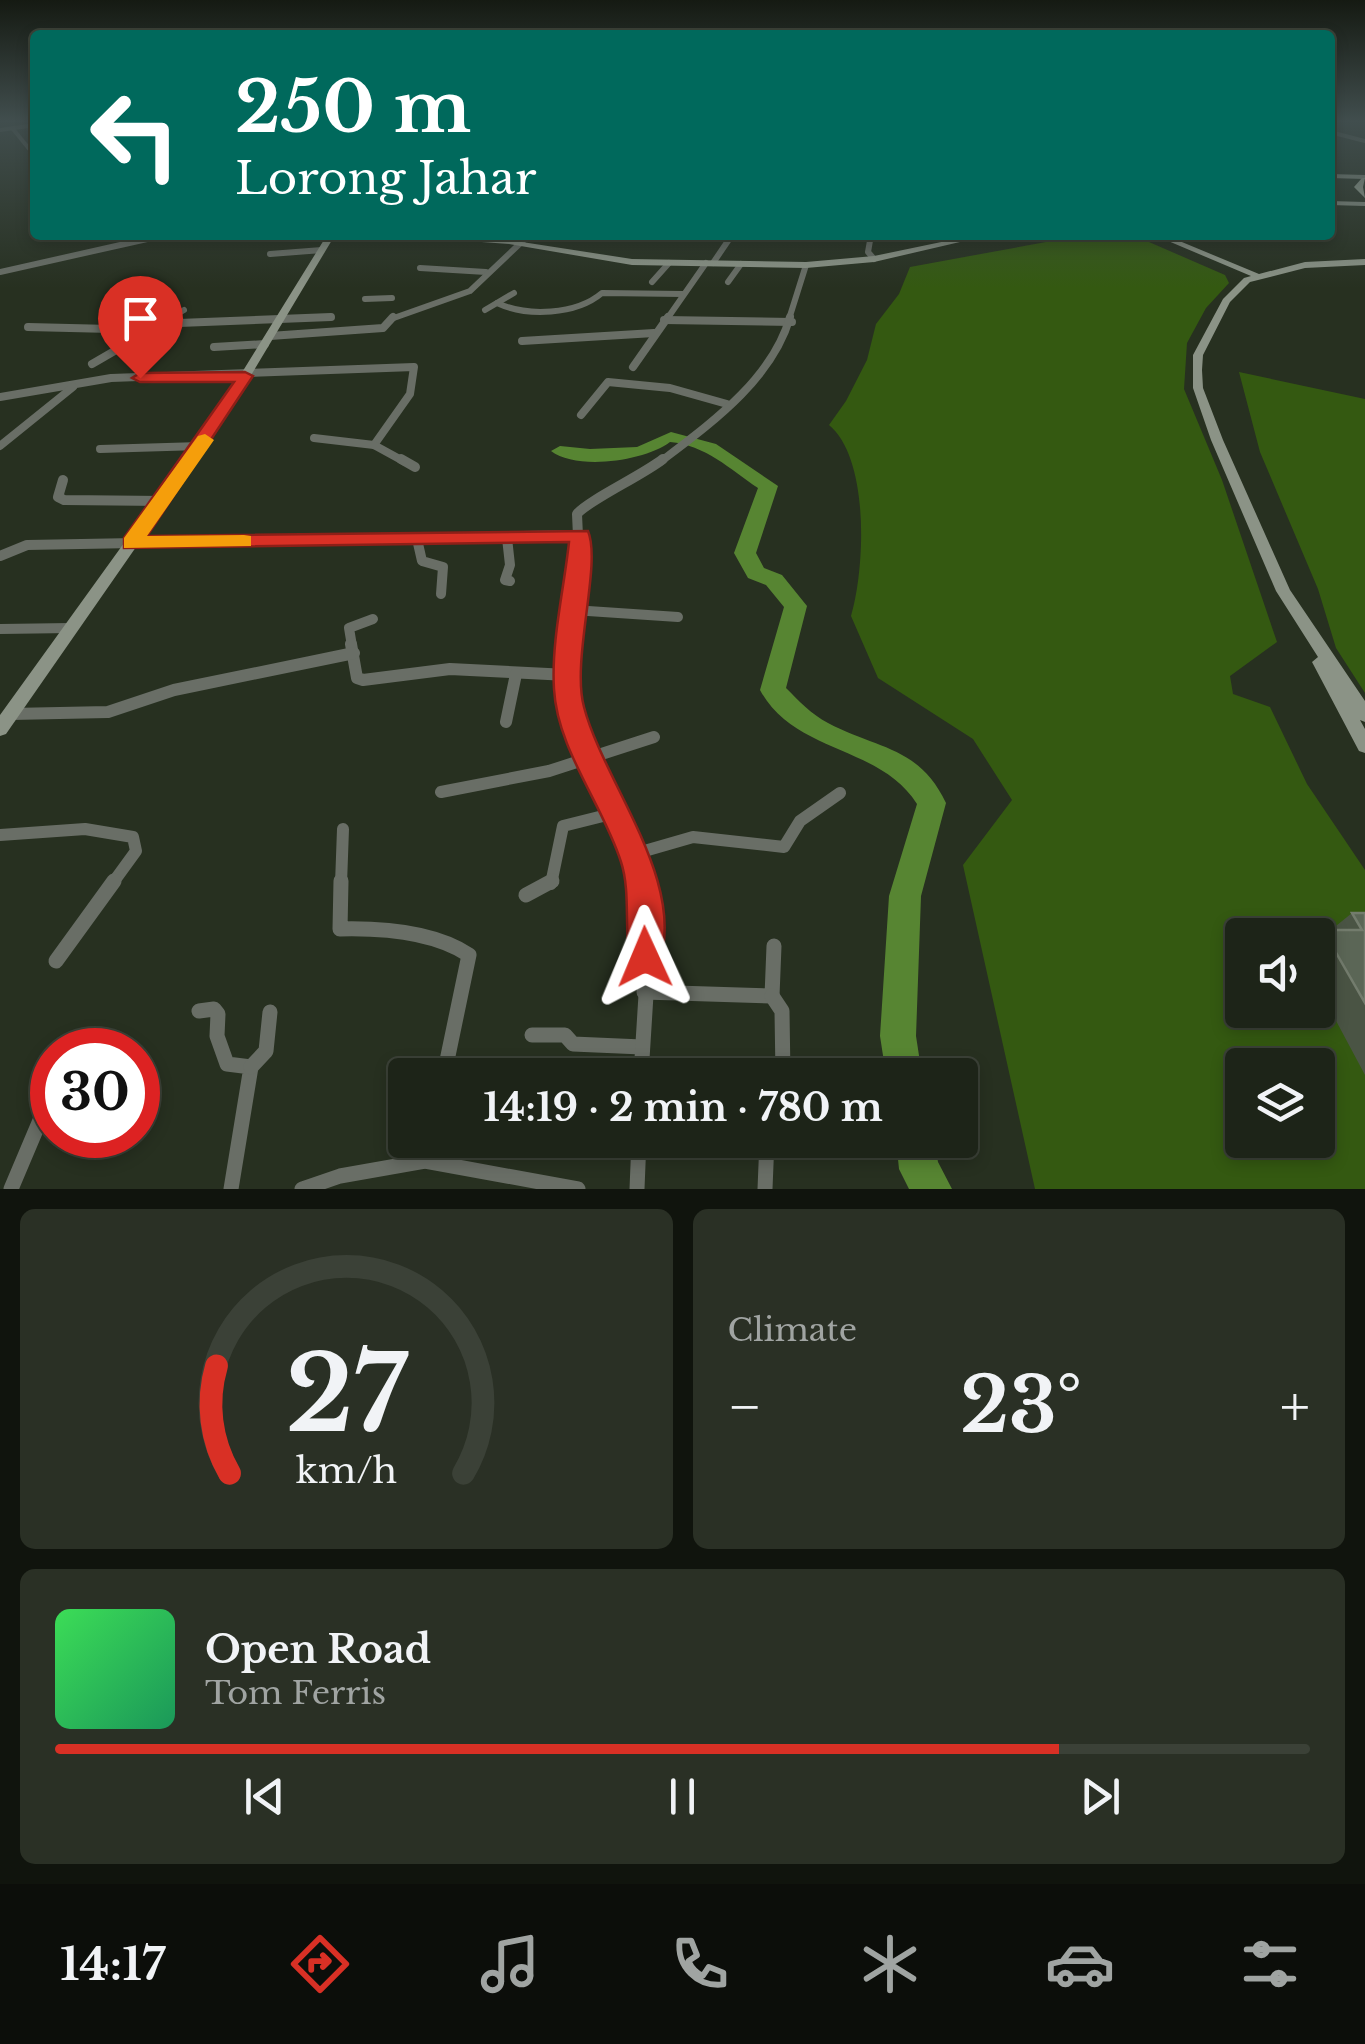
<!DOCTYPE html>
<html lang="en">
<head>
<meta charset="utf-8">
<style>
  body { margin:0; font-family:"Libre Baskerville",serif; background:#2a3025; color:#f1f3f6; height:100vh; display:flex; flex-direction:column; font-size:38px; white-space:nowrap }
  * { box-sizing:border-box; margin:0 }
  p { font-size:32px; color:#a0a4a2 }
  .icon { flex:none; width:55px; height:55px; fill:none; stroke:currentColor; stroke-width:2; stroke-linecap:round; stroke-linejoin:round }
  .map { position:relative; height:1189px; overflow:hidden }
  .drawer { display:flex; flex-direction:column; gap:20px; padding:20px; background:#10140d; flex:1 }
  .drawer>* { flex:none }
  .hud { position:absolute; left:30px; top:30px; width:1305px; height:210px; border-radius:10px; box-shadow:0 5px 15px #0003,0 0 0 2px #3b4137; background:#00695c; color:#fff; overflow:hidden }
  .controls { position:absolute; left:1225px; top:918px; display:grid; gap:20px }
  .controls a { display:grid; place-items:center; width:110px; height:110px; border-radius:10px; background:#1d2418; box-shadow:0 5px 15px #0003,0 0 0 2px #3b4137; font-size:50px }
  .speed { position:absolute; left:30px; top:1028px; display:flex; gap:20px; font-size:50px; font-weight:700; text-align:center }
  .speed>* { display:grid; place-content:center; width:130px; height:130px; border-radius:50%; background:#1d2418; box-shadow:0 5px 15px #0003,0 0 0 2px #3b4137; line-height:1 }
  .speed .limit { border:15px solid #d22; background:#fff; color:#111 }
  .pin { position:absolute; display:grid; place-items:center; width:85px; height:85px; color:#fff; margin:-102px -42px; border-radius:50% 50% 50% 0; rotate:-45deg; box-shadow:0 0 10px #0007 }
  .pin .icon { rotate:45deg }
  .me { position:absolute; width:110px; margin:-55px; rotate:359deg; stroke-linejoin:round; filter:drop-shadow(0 0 8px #0008) }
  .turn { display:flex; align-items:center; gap:35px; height:210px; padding:0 40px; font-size:45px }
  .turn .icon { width:130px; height:130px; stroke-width:2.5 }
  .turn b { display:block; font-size:70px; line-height:85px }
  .big { font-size:75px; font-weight:700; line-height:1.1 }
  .drawer .card { flex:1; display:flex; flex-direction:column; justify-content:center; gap:15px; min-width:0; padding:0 35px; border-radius:15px; background:#2a3025 }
  .drawer .dial { align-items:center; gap:0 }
  .dial svg { height:260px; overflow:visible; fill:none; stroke:#3b4137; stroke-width:7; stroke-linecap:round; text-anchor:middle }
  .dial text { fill:#f1f3f6; stroke:none }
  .song { display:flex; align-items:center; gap:30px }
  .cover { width:120px; height:120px; border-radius:15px; background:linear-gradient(135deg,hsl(130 70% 55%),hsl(150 70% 35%)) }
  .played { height:10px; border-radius:5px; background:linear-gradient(90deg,#d93025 80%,#3b4137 80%) }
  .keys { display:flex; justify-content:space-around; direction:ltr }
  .heat { display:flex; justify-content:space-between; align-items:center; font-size:55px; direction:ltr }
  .drawer .tiles { flex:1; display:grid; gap:20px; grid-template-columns:1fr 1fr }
  .card:last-child { grid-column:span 2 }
  .trip { position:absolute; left:388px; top:1058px; width:590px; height:100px; border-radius:10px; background:#1d2418; box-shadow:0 5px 15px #0003,0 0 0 2px #3b4137; font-weight:700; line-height:100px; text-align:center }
  .menu { display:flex; height:160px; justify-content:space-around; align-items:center; background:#0c0e0a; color:#a0a4a2 }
  .menu .icon { width:70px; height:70px }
  .menu .current { color:#d93025 }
  .menu b { font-size:45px; color:#f1f3f6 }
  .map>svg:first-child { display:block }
  .green { fill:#345911; fill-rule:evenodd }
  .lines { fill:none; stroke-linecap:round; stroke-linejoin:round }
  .river { fill:#578532; fill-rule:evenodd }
  .street-far5 { stroke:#696e66; stroke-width:4 }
  .street-far4 { stroke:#696e66; stroke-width:6 }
  .street-far3 { stroke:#696e66; stroke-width:8 }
  .street-far2 { stroke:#696e66; stroke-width:10 }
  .street-far1 { stroke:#696e66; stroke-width:12 }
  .street { stroke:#696e66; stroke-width:15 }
  .secondary { fill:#8b9386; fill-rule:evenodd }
  .primary { fill:#a4af9e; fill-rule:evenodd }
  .wall { fill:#4a5444 }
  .building { fill:#5b6656; stroke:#737c6d; stroke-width:2.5 }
  .route { fill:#d93025; stroke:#8d1f18; stroke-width:2.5 }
  .slow { fill:#f59e0b }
</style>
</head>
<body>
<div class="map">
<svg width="1365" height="1189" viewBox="0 0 1365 1189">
  <rect width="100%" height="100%" fill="#273020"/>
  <!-- green -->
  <g class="green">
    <path d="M1084 235 1149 242 1225 275 1229 283 1206 308 1187 343 1184 389 1222 480 1277 642 1230 676 1233 694 1270 707 1307 784 1365 870V1189H1035L963 865 1012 800 973 739 878 678 851 616C865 569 870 459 829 425L846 401 867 360 876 324 899 294 910 267ZM1242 935H1318V1010H1242ZM1242 1065H1318V1140H1242Z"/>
    <path d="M1239 372 1365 399V693L1336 648 1318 589 1260 452Z"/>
  </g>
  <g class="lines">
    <!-- river -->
    <g class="river">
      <path d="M671 432 716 444 778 486 756 553 764 568 782 575 807 606 786 688C799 701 811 714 828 723 877 749 919 746 946 803L921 896 916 1036 922 1075H886L880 1036 889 896 917 804C880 745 795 754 760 690L784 607 766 585 748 578 734 553 758 488C730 469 705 445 670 442 645 461 577 471 551 451L560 446 590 449 637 447Z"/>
      <path d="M896 1140H934L938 1162 952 1189H909L899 1169Z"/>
    </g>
    <!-- street-far5 -->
    <g class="street-far5">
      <path d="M13 129 35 156"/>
      <path d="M0 130 35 125"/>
      <path d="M1330 132 1365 141"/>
    </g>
    <!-- street-far4 -->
    <g class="street-far4">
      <path d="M871 235 868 252 874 259"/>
      <path d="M270 254 322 250"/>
      <path d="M713 263 732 235"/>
      <path d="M420 268 486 272"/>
      <path d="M0 272 165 235"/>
      <path d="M652 282 669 263"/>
      <path d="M728 282 741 264"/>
      <path d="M365 299 392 298"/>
      <path d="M497 303C527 317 576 315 602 293L683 294"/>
      <path d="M485 310 514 293"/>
      <path d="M147 311 168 313 171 319"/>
      <path d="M169 319 184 310"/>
      <path d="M278 319 331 317"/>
      <path d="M391 319 470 291 529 235"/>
      <path d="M667 319 706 263"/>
      <path d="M789 319 806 265"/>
    </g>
    <!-- street-far3 -->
    <g class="street-far3">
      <path d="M170 317 179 323 331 317"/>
      <path d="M664 320 792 322"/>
      <path d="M28 327 153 330"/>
      <path d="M270 336 383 328 393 317"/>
      <path d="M522 341 654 333"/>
      <path d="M214 347 265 344"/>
      <path d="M92 364 173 317"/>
      <path d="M633 367 668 317"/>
      <path d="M0 397 111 378 414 367 410 394 374 445"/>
      <path d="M581 415 608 382 670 388 727 404"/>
      <path d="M314 438 374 445 405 462"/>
      <path d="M0 446 73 387"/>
      <path d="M100 449 200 446"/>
      <path d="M660 462C710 424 772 380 790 317"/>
    </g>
    <!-- street-far2 -->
    <g class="street-far2">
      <path d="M401 459 415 467"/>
      <path d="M63 480 58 497 64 500 163 501"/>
      <path d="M507 538 510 565 505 580 510 581"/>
      <path d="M417 539 422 561 443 567 441 594"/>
      <path d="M0 556 27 545 580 535"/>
      <path d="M573 610 678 617"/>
      <path d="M0 629 71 628"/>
      <path d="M352 646 349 628 373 619"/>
      <path d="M567 646 579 558 577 514C587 501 643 475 663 459"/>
    </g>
    <!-- street-far1 -->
    <g class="street-far1">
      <path d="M351 644 357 678 363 680 450 669 568 675"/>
      <path d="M567 644C558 749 623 792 643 884"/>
      <path d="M11 714 108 712 174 690 354 653"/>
      <path d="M506 722 516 674"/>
      <path d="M441 792 549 771 654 737"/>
      <path d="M0 835 85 829 133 837 136 851 112 884"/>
      <path d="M634 854 693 837 784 847 800 821 840 793"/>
      <path d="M341 884 343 829"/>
      <path d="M551 884 563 826 615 813"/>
    </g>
    <!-- street -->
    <g class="street">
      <path d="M341 881 340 929C381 928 434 932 469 955L444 1075"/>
      <path d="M526 895 552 881"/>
      <path d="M56 961 114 881"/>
      <path d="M644 992 772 996 774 946"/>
      <path d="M772 996 782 1011 783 1075"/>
      <path d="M199 1011 214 1009 218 1014 217 1036 227 1064 251 1067 231 1189"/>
      <path d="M532 1035H565L573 1044 642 1047"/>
      <path d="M251 1067 266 1051 270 1012"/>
      <path d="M641 1075 648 963 642 881"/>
      <path d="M425 1161 430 1140"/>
      <path d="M11 1189 52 1092"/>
      <path d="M302 1189 340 1176 425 1161 578 1189"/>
      <path d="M637 1189 639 1140"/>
      <path d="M765 1189 767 1140"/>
    </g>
    <!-- secondary -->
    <g class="secondary">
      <path d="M1330 174 1365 175V179L1330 178Z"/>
      <path d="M1330 201 1365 202V206L1330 205Z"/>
      <path d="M327 235H335L223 422 6 734 0 736V715L212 421Z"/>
      <path d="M409 235 509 240 632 259 806 262 874 256 975 235H990L874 262 806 268 632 265 509 244 413 237Z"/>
      <path d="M1154 235H1165L1259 274 1305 262 1365 259V265L1305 268 1250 282 1230 302 1203 355 1202 370 1203 388 1223 440 1290 590 1365 701V722L1360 720 1365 729V753L1359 751 1312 662 1318 657 1276 591 1211 440 1193 388V355L1223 299 1244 278 1251 276Z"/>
    </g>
    <!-- primary -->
    <path class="primary" d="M1362 178H1365L1363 187 1365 198 1354 187Z"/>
  </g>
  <!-- wall -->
  <path class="wall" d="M1352 913H1365V1075L1318 987 1317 935 1323 930H1331Z"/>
  <!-- building -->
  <path class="building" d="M1352 913H1365V1003L1323 930H1362Z"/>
  <!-- sky -->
  <linearGradient id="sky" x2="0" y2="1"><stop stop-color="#151a12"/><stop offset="0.42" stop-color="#414e4e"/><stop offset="1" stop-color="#414e4e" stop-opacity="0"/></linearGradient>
  <rect width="1365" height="288" fill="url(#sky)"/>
  <!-- route -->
  <path class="route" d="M245 372 253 376 147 536 588 531C602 564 571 660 584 707 604 784 691 886 657 969L645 973 633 969C622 941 632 895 621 862 603 805 557 749 554 689 551 642 564 589 569 542L124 548V538L234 382H140L132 378 140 373Z"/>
  <!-- slow -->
  <path class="slow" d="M205 434 214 440 147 536 244 535 251 536V546L124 548V538L198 436Z"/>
</svg>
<div class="controls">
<a><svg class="icon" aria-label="sound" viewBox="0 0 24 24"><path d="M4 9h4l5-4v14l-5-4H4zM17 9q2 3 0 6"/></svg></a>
<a><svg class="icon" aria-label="layers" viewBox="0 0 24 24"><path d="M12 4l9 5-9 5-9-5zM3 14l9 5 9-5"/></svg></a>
</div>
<div class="speed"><div class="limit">30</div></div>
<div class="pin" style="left:140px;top:378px;background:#d93025"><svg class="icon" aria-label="arrive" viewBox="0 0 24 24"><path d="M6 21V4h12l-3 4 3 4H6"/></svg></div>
<svg class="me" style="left:645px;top:957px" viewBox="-20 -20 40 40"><path d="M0-17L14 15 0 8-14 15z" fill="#d93025" stroke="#fff" stroke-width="4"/></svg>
<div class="trip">14:19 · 2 min · 780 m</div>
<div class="hud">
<div class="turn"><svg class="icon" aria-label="left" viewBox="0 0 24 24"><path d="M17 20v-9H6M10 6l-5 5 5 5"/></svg><div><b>250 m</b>Lorong Jahar</div></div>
</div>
</div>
<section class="drawer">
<div class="tiles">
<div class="card dial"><svg viewBox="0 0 100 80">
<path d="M14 69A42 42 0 1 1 86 69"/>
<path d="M14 69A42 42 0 0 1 10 36" stroke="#d93025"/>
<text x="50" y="56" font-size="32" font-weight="700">27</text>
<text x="50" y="72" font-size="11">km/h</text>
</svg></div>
<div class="card"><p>Climate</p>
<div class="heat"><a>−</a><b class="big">23°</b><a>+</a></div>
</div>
<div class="card">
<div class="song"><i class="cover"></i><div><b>Open Road</b><p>Tom Ferris</p></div></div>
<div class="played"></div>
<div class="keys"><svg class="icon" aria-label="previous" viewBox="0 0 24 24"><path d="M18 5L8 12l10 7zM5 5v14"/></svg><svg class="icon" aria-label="pause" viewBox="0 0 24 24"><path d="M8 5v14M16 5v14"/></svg><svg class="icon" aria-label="next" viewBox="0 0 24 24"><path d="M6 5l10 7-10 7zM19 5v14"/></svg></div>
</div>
</div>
</section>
<nav class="menu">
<b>14:17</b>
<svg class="icon current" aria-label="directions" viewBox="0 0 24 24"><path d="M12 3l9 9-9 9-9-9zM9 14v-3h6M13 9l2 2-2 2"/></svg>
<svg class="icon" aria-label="music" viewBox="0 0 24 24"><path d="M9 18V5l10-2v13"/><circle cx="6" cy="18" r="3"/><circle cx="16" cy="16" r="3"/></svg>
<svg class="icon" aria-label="phone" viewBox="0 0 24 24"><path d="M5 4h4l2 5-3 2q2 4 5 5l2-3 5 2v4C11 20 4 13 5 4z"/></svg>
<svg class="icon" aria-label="climate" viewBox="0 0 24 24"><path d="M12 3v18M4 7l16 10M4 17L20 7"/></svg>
<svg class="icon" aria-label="car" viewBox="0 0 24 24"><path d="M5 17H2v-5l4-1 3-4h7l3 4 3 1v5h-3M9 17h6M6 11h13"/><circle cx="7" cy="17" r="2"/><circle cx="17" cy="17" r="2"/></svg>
<svg class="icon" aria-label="filters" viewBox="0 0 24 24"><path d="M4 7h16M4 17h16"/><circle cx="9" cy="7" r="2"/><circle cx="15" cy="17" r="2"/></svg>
</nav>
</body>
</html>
